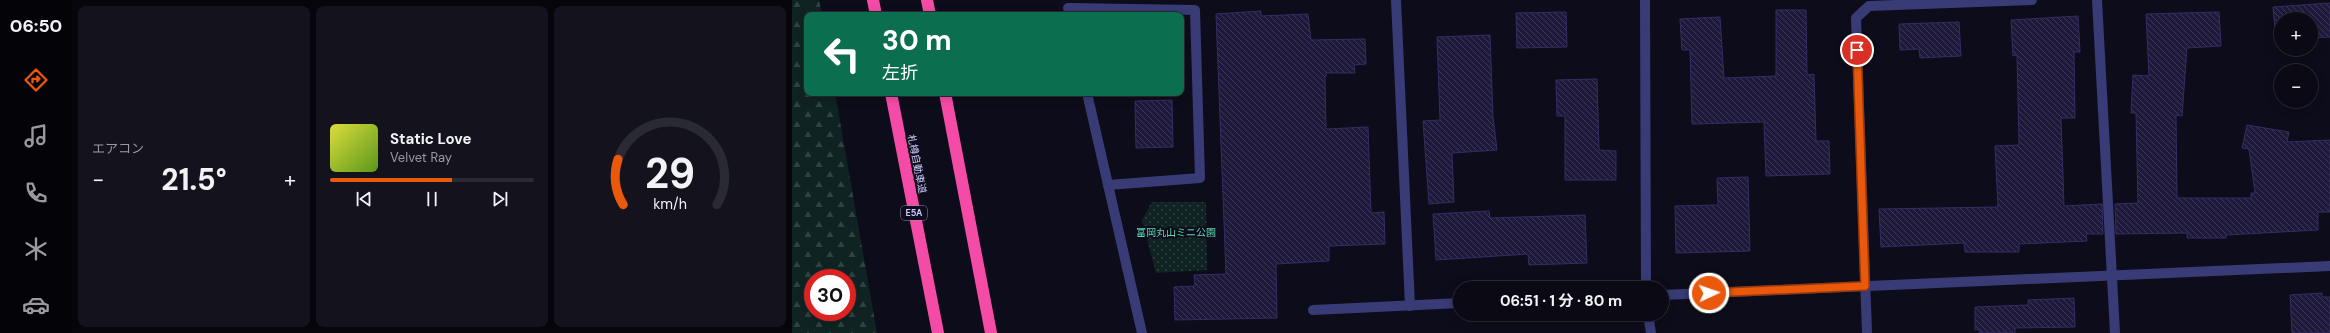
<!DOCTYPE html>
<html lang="ja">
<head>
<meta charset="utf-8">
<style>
  body { margin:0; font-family:"DM Sans","Noto Sans JP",sans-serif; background:#13121d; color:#f1f3f6; height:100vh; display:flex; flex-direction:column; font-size:15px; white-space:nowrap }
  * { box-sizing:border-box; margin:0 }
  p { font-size:13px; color:#999aa0 }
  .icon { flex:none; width:22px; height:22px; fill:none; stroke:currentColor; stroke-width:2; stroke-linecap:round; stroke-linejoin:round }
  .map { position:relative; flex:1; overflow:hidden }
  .side { display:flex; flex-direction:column; gap:6px; padding:6px; background:#06050b; width:720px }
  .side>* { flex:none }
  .top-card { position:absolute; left:12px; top:12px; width:380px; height:84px; border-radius:8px; box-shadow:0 2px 10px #0003,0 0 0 1px #2a2a34; background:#0b6e4f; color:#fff; overflow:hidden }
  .buttons { position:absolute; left:1482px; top:12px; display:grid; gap:8px }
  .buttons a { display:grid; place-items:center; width:44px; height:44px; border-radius:50%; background:#0a0914; box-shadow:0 2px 10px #0003,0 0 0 1px #2a2a34; font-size:20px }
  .speed { position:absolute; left:12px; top:269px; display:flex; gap:8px; font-size:20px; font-weight:700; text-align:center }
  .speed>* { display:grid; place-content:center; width:52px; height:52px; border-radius:50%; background:#0a0914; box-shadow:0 2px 10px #0003,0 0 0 1px #2a2a34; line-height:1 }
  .speed .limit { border:6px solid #d22; background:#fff; color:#111 }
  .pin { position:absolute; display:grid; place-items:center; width:34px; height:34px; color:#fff; margin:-17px; border:2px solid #fff; border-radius:50%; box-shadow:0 1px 4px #0007 }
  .me { position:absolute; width:44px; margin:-22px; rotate:87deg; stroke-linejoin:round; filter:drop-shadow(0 0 3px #0008) }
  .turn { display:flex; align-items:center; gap:14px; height:84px; padding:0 12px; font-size:18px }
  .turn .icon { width:52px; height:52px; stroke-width:2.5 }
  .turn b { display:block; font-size:28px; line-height:34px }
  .big { font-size:30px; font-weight:700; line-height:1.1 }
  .side .card { flex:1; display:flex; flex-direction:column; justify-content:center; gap:6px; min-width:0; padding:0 14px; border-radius:8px; background:#13121d }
  .side .dial { align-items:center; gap:0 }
  .dial svg { height:104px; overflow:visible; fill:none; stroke:#2a2a34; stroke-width:7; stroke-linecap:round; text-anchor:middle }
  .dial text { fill:#f1f3f6; stroke:none }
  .song { display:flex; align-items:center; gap:12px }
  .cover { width:48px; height:48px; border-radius:6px; background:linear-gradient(135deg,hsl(60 70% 55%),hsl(90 70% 35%)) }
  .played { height:4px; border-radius:2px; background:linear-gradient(90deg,#ea580c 60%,#2a2a34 60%) }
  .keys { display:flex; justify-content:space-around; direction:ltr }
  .heat { display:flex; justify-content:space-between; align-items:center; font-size:22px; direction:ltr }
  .side .tiles { flex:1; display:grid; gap:6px; grid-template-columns:repeat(3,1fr) }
  .trip { position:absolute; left:661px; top:281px; width:216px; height:40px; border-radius:20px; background:#0a0914; box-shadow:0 2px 10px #0003,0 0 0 1px #2a2a34; font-weight:700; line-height:40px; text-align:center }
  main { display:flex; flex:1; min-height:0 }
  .tab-bar { display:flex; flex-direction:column; width:72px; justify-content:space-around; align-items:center; background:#040408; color:#999aa0 }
  .tab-bar .icon { width:28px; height:28px }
  .tab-bar .active { color:#ea580c }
  .tab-bar b { font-size:18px; color:#f1f3f6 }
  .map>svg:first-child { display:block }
  .grass { fill:url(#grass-dots) }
  .forest { fill:url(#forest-firs); fill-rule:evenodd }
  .building { fill:url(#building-back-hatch); stroke:#342c64 }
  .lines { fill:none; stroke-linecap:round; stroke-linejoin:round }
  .street { stroke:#393b76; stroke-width:10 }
  .highway { stroke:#f44ba6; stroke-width:12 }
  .route-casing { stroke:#983908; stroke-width:10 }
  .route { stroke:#ea580c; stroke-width:7 }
  .labels { text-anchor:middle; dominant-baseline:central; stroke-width:4; stroke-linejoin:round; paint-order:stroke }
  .shield { fill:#0d0c1a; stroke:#9290b8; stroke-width:1 }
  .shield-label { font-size:9px; font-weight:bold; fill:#cbc8fc }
  .street-label { font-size:10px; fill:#cbc8fc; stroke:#0d0c1a }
  .park-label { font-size:10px; fill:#5ad6af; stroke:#0d0c1a }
</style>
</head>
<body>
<main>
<nav class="tab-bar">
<b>06:50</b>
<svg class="icon active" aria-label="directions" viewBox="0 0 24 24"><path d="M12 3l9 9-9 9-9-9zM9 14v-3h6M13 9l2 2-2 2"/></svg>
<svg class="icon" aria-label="music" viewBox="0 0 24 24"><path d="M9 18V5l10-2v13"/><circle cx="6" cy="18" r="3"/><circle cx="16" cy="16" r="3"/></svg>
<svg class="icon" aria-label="phone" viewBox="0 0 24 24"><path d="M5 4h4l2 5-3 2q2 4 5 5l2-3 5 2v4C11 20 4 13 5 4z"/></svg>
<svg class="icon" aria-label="climate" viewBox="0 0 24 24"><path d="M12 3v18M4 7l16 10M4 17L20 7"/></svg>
<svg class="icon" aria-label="car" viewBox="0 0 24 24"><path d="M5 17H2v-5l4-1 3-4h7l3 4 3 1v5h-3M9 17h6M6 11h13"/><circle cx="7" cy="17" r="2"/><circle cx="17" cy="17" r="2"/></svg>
</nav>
<section class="side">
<div class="tiles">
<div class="card"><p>エアコン</p>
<div class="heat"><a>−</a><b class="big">21.5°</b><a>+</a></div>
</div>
<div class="card">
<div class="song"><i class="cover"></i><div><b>Static Love</b><p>Velvet Ray</p></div></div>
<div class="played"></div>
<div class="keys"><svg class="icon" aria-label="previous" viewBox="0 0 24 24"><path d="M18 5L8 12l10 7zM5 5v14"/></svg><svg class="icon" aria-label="pause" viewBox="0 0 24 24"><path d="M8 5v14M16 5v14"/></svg><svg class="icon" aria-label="next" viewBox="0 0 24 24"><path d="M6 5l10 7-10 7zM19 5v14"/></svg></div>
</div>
<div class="card dial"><svg viewBox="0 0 100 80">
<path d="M14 69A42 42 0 1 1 86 69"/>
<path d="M14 69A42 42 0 0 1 10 34" stroke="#ea580c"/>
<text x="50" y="56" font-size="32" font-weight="700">29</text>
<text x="50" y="72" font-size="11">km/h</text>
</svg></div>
</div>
</section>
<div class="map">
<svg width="1538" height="333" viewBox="0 0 1538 333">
  <defs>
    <pattern id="grass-dots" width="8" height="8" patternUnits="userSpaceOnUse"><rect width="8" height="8" fill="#0f2422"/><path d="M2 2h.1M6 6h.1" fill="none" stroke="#314243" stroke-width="1.8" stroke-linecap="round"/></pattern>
    <pattern id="forest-firs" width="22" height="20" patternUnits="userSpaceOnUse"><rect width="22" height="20" fill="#0f2422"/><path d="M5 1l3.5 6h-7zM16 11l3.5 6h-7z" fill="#314243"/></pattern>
    <pattern id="building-back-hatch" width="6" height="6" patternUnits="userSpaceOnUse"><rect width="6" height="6" fill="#1e193a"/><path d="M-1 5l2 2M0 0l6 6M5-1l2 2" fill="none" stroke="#3d3957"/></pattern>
  </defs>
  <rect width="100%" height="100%" fill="#0d0c1a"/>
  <!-- grass -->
  <path class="grass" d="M360 202H414L415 270 364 273 350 220Z"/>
  <!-- forest -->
  <path class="forest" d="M0 0H27L30 15H15V93H43L85 333H0ZM21 278H55V312H21Z"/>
  <!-- building -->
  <g class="building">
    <path d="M1538 3V37L1519 38V19H1489V41H1484L1481 7Z"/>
    <path d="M984 10H1014L1015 75 1022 74 1024 141H1037L1038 174 974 176 972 122 900 124 898 50H890L888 19 928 17 932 78 984 76Z"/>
    <path d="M469 11V16L516 14 519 40 573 39 574 64 562 65 563 73H534V77L533 78 534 129 576 127 579 213 592 212 593 244 537 246V261L484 264 485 318 383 320 382 287 403 286 402 275 434 274 424 14Z"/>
    <path d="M774 12 775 47 725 48 724 13Z"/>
    <path d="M1427 12 1429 46 1395 48 1390 116 1384 115 1385 198H1459V193H1463L1457 149 1450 148 1455 125 1497 132 1495 142 1538 140V212H1526V230L1434 235V238H1395V233L1324 234 1323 204 1346 203 1344 113H1339L1341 75 1357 76 1354 14Z"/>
    <path d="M1286 16 1288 52H1282L1283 118H1269L1272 206 1310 204 1311 234H1294L1295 241 1227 244V252H1173L1172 243 1089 247 1087 209 1206 207 1203 146 1227 145 1225 55 1221 56 1219 20Z"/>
    <path d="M1167 22 1169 56 1128 58 1127 49 1108 50 1107 24Z"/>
    <path d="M698 35 701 117 705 150 660 153 662 202 637 204 631 121 648 120 645 37Z"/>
    <path d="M805 79 807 150 824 151V180H773V116H765L764 80Z"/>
    <path d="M380 100 381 147 344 148 343 101Z"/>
    <path d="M956 177 958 251 884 253 883 206 926 205 925 178Z"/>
    <path d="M697 211 698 218 793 215 795 263 737 265 736 254 644 260 641 214Z"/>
    <path d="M1530 293V297H1538V333H1500L1498 295Z"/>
    <path d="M1282 298 1283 327 1223 328V333H1187V329L1183 330V307L1236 305V300Z"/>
  </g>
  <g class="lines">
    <!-- street -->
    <g class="street">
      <path d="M604 0 618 306"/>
      <path d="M853 0 854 288"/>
      <path d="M1305 0 1323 333"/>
      <path d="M276 8 403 10 408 178 316 185"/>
      <path d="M295 93 350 333"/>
      <path d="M870 295 1538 266"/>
      <path d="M521 310 668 303"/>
      <path d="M856 314 859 333"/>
      <path d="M1075 333 1064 18 1077 6 1240 0"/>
    </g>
    <!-- highway -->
    <g class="highway">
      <path d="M81 0 84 15"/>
      <path d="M135 0 138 15"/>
      <path d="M99 93 146 333"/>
      <path d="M153 93 199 333"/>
    </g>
  </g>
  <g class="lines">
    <defs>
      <path id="route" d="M917 293 1073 286 1065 50"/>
    </defs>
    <!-- route casing -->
    <use href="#route" class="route-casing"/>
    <!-- route -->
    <use href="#route" class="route"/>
  </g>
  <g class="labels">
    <!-- shield labels -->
    <rect class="shield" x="109" y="206" width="26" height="14" rx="3"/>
    <g class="shield-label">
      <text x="122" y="213">E5A</text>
    </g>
    <!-- street labels -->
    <g class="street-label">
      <text transform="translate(125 164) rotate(79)">札樽自動車道</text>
    </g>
    <!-- park labels -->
    <g class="park-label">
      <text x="384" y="232">富岡丸山ミニ公園</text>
    </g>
  </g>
</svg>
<div class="buttons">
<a>+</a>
<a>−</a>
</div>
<div class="speed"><div class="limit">30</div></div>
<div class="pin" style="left:1065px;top:50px;background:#d93025"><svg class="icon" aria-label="arrive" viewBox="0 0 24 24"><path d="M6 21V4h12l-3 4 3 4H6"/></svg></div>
<svg class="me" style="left:917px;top:293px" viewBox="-20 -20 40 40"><circle r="17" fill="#ea580c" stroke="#fff" stroke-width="3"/><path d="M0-11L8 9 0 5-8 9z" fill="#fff"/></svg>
<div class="trip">06:51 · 1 分 · 80 m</div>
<div class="top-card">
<div class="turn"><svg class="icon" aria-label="left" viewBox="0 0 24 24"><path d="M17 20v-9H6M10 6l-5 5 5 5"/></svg><div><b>30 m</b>左折</div></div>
</div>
</div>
</main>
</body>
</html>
